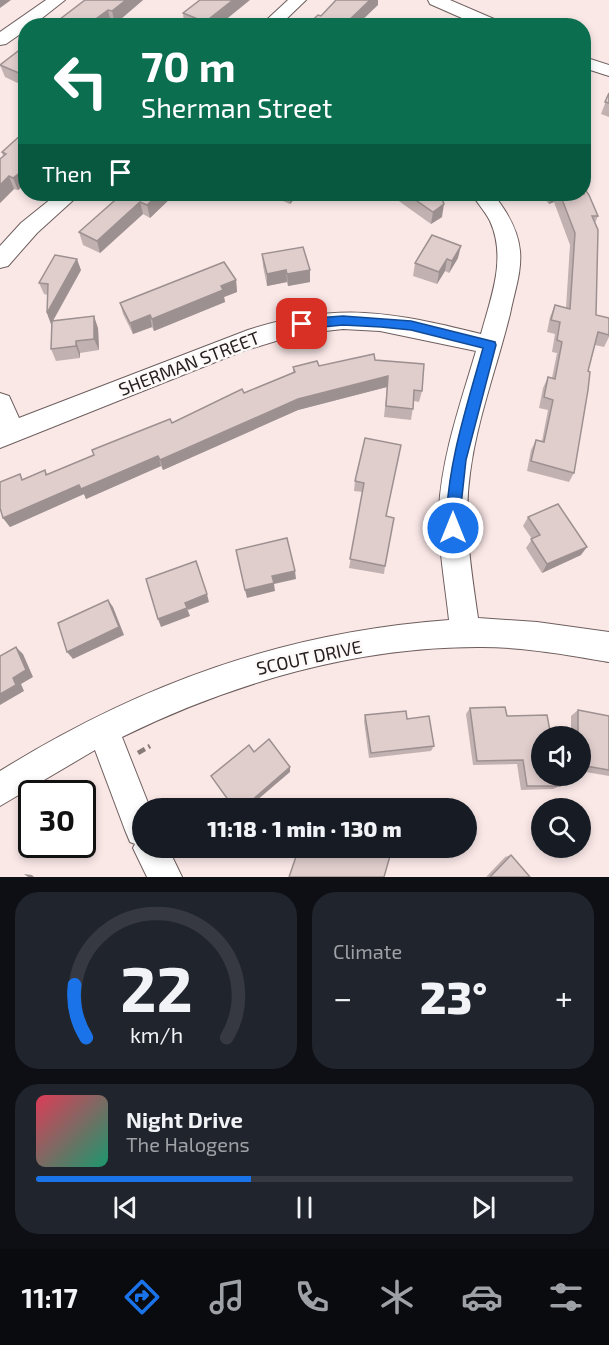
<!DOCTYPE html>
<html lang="en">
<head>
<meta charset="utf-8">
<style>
  body { margin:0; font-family:"Exo 2",sans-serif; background:#20242c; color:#f1f3f6; height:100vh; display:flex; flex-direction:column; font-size:22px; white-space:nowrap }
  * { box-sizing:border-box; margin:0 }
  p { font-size:20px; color:#9ea1a6 }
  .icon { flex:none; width:33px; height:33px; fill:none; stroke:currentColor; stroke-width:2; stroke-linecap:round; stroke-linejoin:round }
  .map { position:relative; height:877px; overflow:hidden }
  .sheet { display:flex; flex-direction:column; gap:15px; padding:15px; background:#0d0f14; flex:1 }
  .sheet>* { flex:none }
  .top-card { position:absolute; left:18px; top:18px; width:573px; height:183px; border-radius:24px; box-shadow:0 3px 9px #0003; background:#0b6e4f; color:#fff; overflow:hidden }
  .fabs { position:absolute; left:531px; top:726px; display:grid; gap:12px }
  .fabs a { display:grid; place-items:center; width:60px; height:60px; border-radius:50%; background:#171b24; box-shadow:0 3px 9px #0003; font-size:30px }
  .speed { position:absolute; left:18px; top:780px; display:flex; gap:12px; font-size:30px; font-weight:700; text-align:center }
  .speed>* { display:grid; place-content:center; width:78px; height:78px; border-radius:50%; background:#171b24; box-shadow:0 3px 9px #0003; line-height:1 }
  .speed .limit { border:3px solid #111; border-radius:9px; background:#fff; color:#111 }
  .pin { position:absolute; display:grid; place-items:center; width:51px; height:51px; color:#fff; margin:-26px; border-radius:12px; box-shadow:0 3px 9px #0006 }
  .me { position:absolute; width:66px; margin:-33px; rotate:0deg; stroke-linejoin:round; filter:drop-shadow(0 0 4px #0008) }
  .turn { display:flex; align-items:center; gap:21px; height:126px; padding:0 24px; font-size:27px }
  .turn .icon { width:78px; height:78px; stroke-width:2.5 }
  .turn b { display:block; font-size:42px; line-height:51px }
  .then { display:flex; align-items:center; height:57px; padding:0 24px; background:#0003; gap:12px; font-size:22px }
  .big { font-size:45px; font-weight:800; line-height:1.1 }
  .sheet .tile { flex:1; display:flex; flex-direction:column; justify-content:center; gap:9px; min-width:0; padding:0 21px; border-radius:24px; background:#20242c }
  .sheet .dial { align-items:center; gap:0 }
  .dial svg { height:156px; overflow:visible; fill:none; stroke:#363941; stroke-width:7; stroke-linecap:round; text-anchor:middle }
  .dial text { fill:#f1f3f6; stroke:none }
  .song { display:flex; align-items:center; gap:18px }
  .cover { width:72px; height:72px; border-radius:9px; background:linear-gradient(135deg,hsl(350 70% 55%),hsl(160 70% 35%)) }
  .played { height:6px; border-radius:3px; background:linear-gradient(90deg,#1a73e8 40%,#363941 40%) }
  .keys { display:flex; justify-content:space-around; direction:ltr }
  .heat { display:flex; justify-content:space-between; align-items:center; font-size:33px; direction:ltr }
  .sheet .tiles { flex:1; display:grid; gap:15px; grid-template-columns:1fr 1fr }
  .tile:last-child { grid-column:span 2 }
  .trip { position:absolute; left:132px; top:798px; width:345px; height:60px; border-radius:30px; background:#171b24; box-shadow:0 3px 9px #0003; font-weight:800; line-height:60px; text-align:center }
  .tab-bar { display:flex; height:96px; justify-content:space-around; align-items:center; background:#090b0e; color:#9ea1a6 }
  .tab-bar .icon { width:42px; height:42px }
  .tab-bar .current { color:#1a73e8 }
  .tab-bar b { font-size:27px; color:#f1f3f6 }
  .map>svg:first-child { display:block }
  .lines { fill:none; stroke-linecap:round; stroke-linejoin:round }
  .minor-casing { stroke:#6e5f5e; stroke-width:2 }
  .path { stroke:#877b7a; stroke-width:4.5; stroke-dasharray:8 4; stroke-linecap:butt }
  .minor { fill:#fff; fill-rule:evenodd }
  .wall { fill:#c1b1b0 }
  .shaded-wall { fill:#9d9090 }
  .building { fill:#e0cecd; stroke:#9d9090; stroke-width:1.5 }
  .route { fill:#1a73e8; stroke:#114b97; stroke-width:1.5 }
  .labels { text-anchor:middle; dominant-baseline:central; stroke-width:5; stroke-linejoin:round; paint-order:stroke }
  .street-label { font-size:18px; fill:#26201f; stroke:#fdf9f9 }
</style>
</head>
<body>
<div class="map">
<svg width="609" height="877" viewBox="0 0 609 877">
  <rect width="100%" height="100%" fill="#fae8e7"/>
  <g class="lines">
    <defs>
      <g id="minor">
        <path d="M46 0H65L32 26H26V30L6 44 0 45V32Z"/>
        <path d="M288 0H306L279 26H260Z"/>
        <path d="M428 0H450L501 22 503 26H480L430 4Z"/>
        <path d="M584 57 609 65V76L584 68Z"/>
        <path d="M57 194H80L37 233 8 266 0 268V246L21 223Z"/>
        <path d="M472 194H493C506 210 518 229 520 251 522 272 514 293 510 314 497 367 477 419 470 473 463 522 471 569 478 618L537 622 609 632V662C567 655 525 647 482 647 358 646 232 683 122 737L150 808H142V848H168L182 877H147L133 848 135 844 130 842 125 830 95 750 0 806V771C140 684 284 632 449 620 445 583 438 546 439 509 442 455 461 402 476 351L380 331 343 329 299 334 243 351 0 448V393L9 396 19 418 248 330C337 301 392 312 481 334 491 297 507 258 490 221 485 211 477 203 472 194Z"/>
      </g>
    </defs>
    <!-- minor casing -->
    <use href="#minor" class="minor-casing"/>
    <!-- path -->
    <path class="path" d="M138 753 150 746"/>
    <!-- minor -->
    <use href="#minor" class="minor"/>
  </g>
  <!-- wall -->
  <g class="wall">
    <path d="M85 0H143L115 24 111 23Z"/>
    <path d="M183 13 218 26H184Z"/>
    <path d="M26 45V87L5 77 0 65Z"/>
    <path d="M609 93V117L601 114Z"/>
    <path d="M26 134V184L18 190 14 189 0 203 3 156 2 152Z"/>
    <path d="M122 194H175L150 218 143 214 100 253 83 245 79 232Z"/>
    <path d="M266 194H299L290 204Z"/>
    <path d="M389 194H440L442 217 431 224Z"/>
    <path d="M540 194H584L598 216 595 223 596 315 609 318V337L604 347 595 345 588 371 574 473 569 482 527 471 531 450 536 440 542 441 548 410 539 408 543 388 548 377 552 378 557 353 552 352 555 334 547 332 550 317 555 305 566 308 570 245 554 202 549 204Z"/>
    <path d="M262 254 310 270V282L288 286 287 282 267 286 263 266Z"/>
    <path d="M458 258 449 273 445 271 437 284 413 276 415 263Z"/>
    <path d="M81 270 53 321 98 328 99 350 80 353V358L56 361 51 349V324L47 313 48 295 44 294 39 283Z"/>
    <path d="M236 280 237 292 224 297 225 302 154 331 152 327 133 334 123 314 120 303Z"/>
    <path d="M375 360 422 391 419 402 414 401 411 420 384 417 387 387 298 410 163 470 161 466 86 499 84 494 10 527 3 518 23 479 45 470 47 474 293 373V367L319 366Z"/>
    <path d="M365 438 386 516 385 566 384 574 349 568 363 492 354 491 355 481Z"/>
    <path d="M528 517 581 555 542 573 526 548 532 539 523 526Z"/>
    <path d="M470 708 507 716 560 786 553 789 521 790 517 764 473 765 466 714Z"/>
    <path d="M578 710 609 716V776L580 771V736H571V716Z"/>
    <path d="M365 715 407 719 434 746 431 751 369 758 364 721Z"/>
    <path d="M511 855 530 877H486L505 857Z"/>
  </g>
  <!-- shaded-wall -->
  <g class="shaded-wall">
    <path d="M0 0H11L0 8Z"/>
    <path d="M126 0H143L115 24 112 11Z"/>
    <path d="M233 0H250L218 26H206L205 22Z"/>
    <path d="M370 0H378V5L356 26H343Z"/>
    <path d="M108 10 111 23 107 26H86Z"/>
    <path d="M26 168V184L18 190 13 178Z"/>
    <path d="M9 176 14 189 0 203V185Z"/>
    <path d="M159 194H175L150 218 147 205Z"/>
    <path d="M290 194H299L290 204Z"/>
    <path d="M552 194H557L554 202 549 204Z"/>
    <path d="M140 202 143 214 100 253 97 241Z"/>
    <path d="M444 204 442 217 431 224 433 212Z"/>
    <path d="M461 246 458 258 449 273 452 261Z"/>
    <path d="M77 259 81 270 51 324 47 313Z"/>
    <path d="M447 259 445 271 437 284 439 272Z"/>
    <path d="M286 270 287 282 267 286V274Z"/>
    <path d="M310 270V282L288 286 287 274Z"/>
    <path d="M236 280 237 292 224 297 225 302 154 331 152 319 221 286Z"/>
    <path d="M150 315 152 327 133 334 130 323Z"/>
    <path d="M94 316 98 328 99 350 94 339Z"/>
    <path d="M76 341 80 353V358L76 346Z"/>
    <path d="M388 376 387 387 298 410 163 470 160 460 298 399Z"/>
    <path d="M158 456 161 466 86 499 84 494 10 527 3 518 79 485Z"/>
    <path d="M587 547 581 555 542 573 547 564Z"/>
    <path d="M295 571 296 579 274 584 275 591 247 598 245 590 272 576Z"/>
    <path d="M207 594 209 602 188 610 185 603Z"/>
    <path d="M108 600 113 607 124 635 73 659 67 652Z"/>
    <path d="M187 608 190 616 161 627 158 619Z"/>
    <path d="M16 647 23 654 33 677 21 684 24 691 0 705V694L13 678Z"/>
    <path d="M290 767V772L248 808H243Z"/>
    <path d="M24 874 32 875 34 877H28Z"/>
  </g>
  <!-- building -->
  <g class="building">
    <path d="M85 0H126L112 11 108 10 86 26H51Z"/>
    <path d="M200 0H233L205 22 183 13Z"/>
    <path d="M336 0H370L343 26H306L318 15 321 16Z"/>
    <path d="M26 45V76L0 65Z"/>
    <path d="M609 93V103L605 102Z"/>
    <path d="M23 133 26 134V163H25L26 164V168L13 178 9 176 0 185V159L6 154 2 152Z"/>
    <path d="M584 188 589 195 598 216H592L598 230 596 315 609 318V335L598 332 588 371 590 372 588 390 574 473 531 461 536 440 544 442 553 400 544 397 548 377 555 379 562 342 557 340 560 322 551 320 555 305 570 309 575 233 560 194H584Z"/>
    <path d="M122 194H159L147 205 140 202 97 241 79 232Z"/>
    <path d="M407 194H440L444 204 433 212Z"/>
    <path d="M432 235 461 246 452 261 447 259 439 272 415 263Z"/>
    <path d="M303 247 310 270 287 274 286 270 267 274 262 254Z"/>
    <path d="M55 255 77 259 47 313 48 284 39 283Z"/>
    <path d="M224 262 236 280 221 286 223 290 152 319 150 315 130 323 120 303Z"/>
    <path d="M94 316V339L76 341V346L51 349 52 321Z"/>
    <path d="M374 354 375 360 424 364 422 391 414 390 413 409 386 406 388 376 298 399 160 460 158 456 81 489 79 485 3 518 0 508V482L20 474 22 480 45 470 46 475 94 455 92 450 117 440 170 419 172 423 242 389 244 393 295 372 293 367 317 361 319 366Z"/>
    <path d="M365 438 401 445 386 516 394 518 385 566 350 559 364 483 355 481Z"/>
    <path d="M558 504 587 547 547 564 531 539 540 535 528 517Z"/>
    <path d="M287 538 295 571 272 576 274 583 245 590 236 550Z"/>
    <path d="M196 561 207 594 185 603 187 608 158 619 146 579Z"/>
    <path d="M108 600 119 627 67 652 58 623Z"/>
    <path d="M16 647 26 670 13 678 16 685 0 694V656Z"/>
    <path d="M505 707 507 716 547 715 551 736H542V776H558L560 786H527L523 760 477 761 470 708Z"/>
    <path d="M578 710 609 716V770L580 765V736H578Z"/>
    <path d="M406 711 407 719 429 716 434 746 371 753 365 715Z"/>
    <path d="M269 739 290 767 243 808H234L211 776 249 745 254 752Z"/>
    <path d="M299 848H370L390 856 384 877H289Z"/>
    <path d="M511 855 530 877H490Z"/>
  </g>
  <!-- route -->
  <path class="route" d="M343 316 411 321 495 342 496 345 466 460 458 533 453 535 448 533 446 528C447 465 466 409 483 348L411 330 381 327 343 325 302 329 296 324 302 319Z"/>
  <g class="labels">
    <!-- street labels -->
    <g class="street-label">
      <text transform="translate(189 363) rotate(-21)">SHERMAN STREET</text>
      <text transform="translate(309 657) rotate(-12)">SCOUT DRIVE</text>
    </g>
  </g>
</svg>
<div class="fabs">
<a><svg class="icon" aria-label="sound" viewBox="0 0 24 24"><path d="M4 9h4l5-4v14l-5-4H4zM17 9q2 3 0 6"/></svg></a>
<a><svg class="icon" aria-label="search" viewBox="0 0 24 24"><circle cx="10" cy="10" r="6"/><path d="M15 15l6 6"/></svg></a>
</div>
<div class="speed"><div class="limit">30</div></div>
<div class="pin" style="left:302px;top:324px;background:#d93025"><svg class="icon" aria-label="arrive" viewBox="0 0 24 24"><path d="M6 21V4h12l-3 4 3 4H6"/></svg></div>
<svg class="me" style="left:453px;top:528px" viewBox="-20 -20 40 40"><circle r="17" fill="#1a73e8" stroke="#fff" stroke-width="3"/><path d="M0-11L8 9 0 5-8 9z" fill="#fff"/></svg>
<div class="trip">11:18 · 1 min · 130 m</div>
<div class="top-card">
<div class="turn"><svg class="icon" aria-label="left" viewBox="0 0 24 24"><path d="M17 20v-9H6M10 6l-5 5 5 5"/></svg><div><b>70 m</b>Sherman Street</div></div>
<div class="then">Then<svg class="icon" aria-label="arrive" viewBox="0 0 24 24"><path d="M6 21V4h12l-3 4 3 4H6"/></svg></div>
</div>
</div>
<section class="sheet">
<div class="tiles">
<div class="tile dial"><svg viewBox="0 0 100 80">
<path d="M14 69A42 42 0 1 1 86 69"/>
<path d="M14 69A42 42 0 0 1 8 42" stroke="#1a73e8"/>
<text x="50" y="56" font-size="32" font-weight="700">22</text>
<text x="50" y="72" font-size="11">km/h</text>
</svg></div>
<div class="tile"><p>Climate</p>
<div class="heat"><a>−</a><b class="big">23°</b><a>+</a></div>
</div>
<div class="tile">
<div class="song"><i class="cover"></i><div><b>Night Drive</b><p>The Halogens</p></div></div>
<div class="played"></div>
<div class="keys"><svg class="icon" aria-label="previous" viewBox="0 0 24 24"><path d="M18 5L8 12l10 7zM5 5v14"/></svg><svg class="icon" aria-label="pause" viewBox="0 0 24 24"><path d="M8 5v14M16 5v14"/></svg><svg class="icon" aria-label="next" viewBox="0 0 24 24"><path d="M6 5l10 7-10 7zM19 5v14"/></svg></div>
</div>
</div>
</section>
<nav class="tab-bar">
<b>11:17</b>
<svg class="icon current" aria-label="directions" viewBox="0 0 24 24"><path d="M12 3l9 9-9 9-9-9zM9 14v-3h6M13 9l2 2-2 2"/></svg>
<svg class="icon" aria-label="music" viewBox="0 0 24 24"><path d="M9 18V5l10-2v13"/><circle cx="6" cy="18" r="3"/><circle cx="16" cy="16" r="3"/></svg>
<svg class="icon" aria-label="phone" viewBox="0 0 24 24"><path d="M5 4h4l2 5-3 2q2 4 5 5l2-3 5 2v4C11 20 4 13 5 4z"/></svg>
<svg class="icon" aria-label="climate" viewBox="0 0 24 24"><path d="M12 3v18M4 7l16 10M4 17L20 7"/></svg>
<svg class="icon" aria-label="car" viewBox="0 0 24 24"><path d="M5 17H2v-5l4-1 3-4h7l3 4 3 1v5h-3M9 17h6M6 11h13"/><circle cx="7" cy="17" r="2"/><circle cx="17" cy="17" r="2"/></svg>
<svg class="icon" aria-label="filters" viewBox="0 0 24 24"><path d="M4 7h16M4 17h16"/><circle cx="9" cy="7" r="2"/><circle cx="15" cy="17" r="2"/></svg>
</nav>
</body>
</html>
